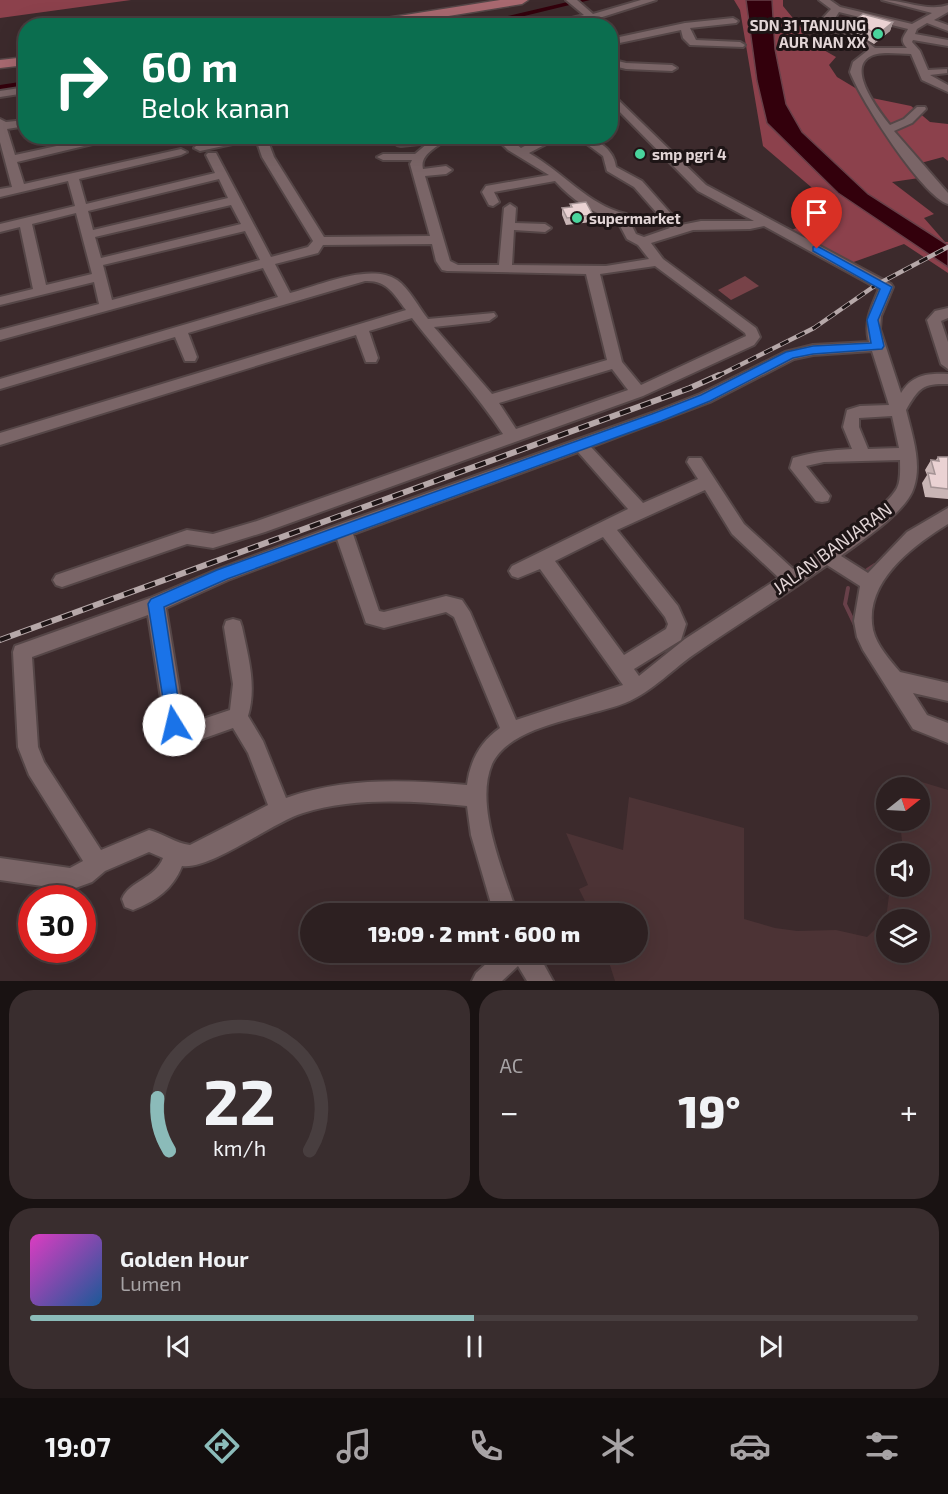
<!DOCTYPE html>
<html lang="id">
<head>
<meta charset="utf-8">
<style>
  body { margin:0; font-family:"Exo 2",sans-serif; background:#392d2e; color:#f1f3f6; height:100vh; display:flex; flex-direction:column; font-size:22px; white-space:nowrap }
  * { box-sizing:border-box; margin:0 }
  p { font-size:20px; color:#a7a3a5 }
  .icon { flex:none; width:33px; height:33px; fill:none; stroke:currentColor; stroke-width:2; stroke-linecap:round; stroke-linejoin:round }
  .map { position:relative; height:981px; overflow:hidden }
  .sheet { display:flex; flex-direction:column; gap:9px; padding:9px; background:#191212; flex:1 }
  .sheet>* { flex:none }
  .top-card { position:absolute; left:18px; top:18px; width:600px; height:126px; border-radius:24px; box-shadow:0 6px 24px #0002,0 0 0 2px #483e3f; background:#0b6e4f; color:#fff; overflow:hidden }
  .needle { width:39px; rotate:72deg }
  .controls { position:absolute; left:876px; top:777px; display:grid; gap:12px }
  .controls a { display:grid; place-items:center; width:54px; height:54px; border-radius:50%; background:#2d2021; box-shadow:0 6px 24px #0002,0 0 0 2px #483e3f; font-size:30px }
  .speed { position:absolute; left:18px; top:885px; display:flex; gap:12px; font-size:30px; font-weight:700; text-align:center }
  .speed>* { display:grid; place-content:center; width:78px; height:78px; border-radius:50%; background:#2d2021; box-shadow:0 6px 24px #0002,0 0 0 2px #483e3f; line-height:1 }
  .speed .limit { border:9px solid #d22; background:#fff; color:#111 }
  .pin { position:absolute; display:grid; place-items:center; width:51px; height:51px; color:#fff; margin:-62px -26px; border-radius:50% 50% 50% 0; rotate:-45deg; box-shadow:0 0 6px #0007 }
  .pin .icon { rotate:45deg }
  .me { position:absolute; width:66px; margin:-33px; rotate:351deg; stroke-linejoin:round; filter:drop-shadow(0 0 4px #0008) }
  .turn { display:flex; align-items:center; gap:21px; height:126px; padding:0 24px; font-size:27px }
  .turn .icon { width:78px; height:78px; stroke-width:2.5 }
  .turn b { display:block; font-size:42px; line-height:51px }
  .big { font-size:45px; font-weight:800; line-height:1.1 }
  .sheet .tile { flex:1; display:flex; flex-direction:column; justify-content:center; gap:9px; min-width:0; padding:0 21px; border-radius:24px; background:#392d2e }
  .sheet .dial { align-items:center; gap:0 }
  .dial svg { height:156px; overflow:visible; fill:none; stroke:#483e3f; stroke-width:7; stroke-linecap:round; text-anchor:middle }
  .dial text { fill:#f1f3f6; stroke:none }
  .song { display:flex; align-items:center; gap:18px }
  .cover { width:72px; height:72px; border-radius:9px; background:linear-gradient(135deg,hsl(310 70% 55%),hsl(210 70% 35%)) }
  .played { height:6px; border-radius:3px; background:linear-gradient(90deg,#8bbbb9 50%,#483e3f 50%) }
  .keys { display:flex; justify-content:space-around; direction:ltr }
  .heat { display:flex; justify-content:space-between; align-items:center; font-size:33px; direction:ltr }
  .sheet .tiles { flex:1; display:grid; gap:9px; grid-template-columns:1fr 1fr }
  .tile:last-child { grid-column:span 2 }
  .trip { position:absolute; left:300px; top:903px; width:348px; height:60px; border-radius:30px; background:#2d2021; box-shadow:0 6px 24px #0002,0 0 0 2px #483e3f; font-weight:800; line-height:60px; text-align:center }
  .tab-bar { display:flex; height:96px; justify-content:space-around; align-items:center; background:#120d0d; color:#a7a3a5 }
  .tab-bar .icon { width:42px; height:42px }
  .tab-bar .selected { color:#8bbbb9 }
  .tab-bar b { font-size:27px; color:#f1f3f6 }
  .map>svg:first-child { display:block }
  .built { fill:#4c3335; fill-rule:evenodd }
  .green { fill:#774248 }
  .forest { fill:#8c414c }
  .water { fill:#33000c; stroke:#684049; stroke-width:1.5 }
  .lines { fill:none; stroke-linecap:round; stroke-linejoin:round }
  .stream { stroke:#684049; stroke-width:4 }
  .canal { fill:#33000c; fill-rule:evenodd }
  .minor-casing { stroke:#554647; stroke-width:4 }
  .major-casing { stroke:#554647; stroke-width:3 }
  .minor { fill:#7a6567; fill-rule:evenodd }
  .major { fill:#a86970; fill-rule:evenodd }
  .rail-far1-casing { stroke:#b6a8a9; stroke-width:4.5 }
  .rail-casing { stroke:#b6a8a9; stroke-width:6 }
  .rail-far1 { stroke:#1e1516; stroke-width:3; stroke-dasharray:9; stroke-linecap:butt }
  .rail { stroke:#1e1516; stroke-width:4; stroke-dasharray:11; stroke-linecap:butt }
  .wall { fill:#c9b5b5 }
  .shaded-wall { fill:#a49394 }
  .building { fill:#ead2d3; stroke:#a49394; stroke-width:1.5 }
  .route { fill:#1a73e8; stroke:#114b97; stroke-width:1.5 }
  .poi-dot { fill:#49d49c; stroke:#1e1516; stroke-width:2 }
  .labels { text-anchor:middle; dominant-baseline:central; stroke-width:6; stroke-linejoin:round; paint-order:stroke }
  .far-poi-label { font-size:15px; font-weight:bold; fill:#e3d6d7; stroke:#1e1516; text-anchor:start }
  .street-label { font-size:18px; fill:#e3d6d7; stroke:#1e1516 }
</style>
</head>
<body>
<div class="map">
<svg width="948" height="981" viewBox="0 0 948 981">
  <rect width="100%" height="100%" fill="#3c2a2c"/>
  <!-- built -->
  <path class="built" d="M912 779 948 790V981H615L606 953 638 952V914L591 913 579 889 588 885 566 833 623 850 629 797 744 828V919L775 928 797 931 836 930 867 937 886 919 890 887 920 886V854L910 853H913L912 848 905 846 902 841 900 822 920 820V788L909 787ZM886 920H920V952H886Z"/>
  <!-- green -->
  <path class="green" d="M745 276 759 286 731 300 718 290Z"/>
  <!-- forest -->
  <g class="forest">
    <path d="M0 0H131L0 18Z"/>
    <path d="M734 0H783V6L815 45 836 57 829 65 837 77 872 98 911 106 930 122 948 124V161L943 157 917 164 926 177 892 182 934 214 924 218 945 242H948V273L904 244 848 264 787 232 838 210 763 146 740 10Z"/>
  </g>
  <!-- water -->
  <path class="water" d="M746 0H772L775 49 786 104 802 132 868 194 948 245V267L838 193 767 123 757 81Z"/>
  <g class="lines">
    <!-- stream -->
    <g class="stream">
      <path d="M863 573 875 565"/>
      <path d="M848 588 845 604 856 627"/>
    </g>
    <!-- canal -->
    <g class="canal">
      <path d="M576 0H590L483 26H466Z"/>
      <path d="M26 81V86L0 91V85Z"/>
    </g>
    <defs>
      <g id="minor">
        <path d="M566 0H577L593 14 641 0H656L596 19 598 22 593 25 587 21 561 26H539L584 15Z"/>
        <path d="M819 0H830L840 7 912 24 932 13 882 0C904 0 928 12 948 5V12L934 20 948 25V31L927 23 917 29 915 34 948 40V46L913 40 912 42 920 51 928 70 947 69V73L930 75 948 85V92L922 80 911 54C901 54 887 52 877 54 841 62 878 110 890 125L904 119 917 107H925L926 109 912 123 894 131 948 193V204C922 196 860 99 850 72L853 62 867 51 856 42 824 26 822 19 831 9ZM839 12 908 29C904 37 899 39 907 48H875L862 38 832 23Z"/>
        <path d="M733 18 738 21 736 23 690 28 696 40 740 42 745 45 743 47 690 45 683 38 681 30 610 45V39L685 23Z"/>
        <path d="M610 59 626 63 672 65 677 68 672 71 626 69 610 65Z"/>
        <path d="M26 87V93L0 97V91Z"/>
        <path d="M610 92 706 185 891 284 893 287 881 316 880 329 901 393C912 375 927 373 948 374V384C922 383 918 389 906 410 912 434 922 463 914 487 907 512 861 541 841 556L868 573 907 532 948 508V524C914 545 863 582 873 630 877 646 890 660 900 672L948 683V701L913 693 927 715 948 723V743L913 729 863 650 857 637 854 621 860 586 827 565C785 595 741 622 699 651 673 668 654 691 625 703 588 718 510 724 492 764 474 806 504 872 517 914H494L471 835 467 806C412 801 355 797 303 813 271 823 211 870 182 866 173 889 156 901 133 910L125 907 122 899C129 881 155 879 163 858L149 852 105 871 92 882 70 890 0 880V858L70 868 83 861 29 775 18 747 13 652 15 646 150 598 216 570 337 525 652 413 700 394 785 352 813 345 869 342C864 321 871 308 879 289L764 226 750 229 693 230 651 243 663 259 756 328 760 337 754 345 643 396 265 532 213 548 187 544 62 587 56 585 53 580 56 575 187 530 213 534 257 521 503 434C476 393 442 357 412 318L369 331 378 358 376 362H366L356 335 0 445V433L406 310C394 294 387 280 365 281L188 333 197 357 195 361H185L175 337 0 389V379L278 297 263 268 0 340V330L99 304 94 282 0 305V297L33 289 20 227 0 232V224L75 206 68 181 0 197V189L12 187 0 142V119L6 122 26 120V126L7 129 15 155 103 136H126L17 162 24 184 181 149 187 152 181 155 79 179 86 204 215 173 206 155 208 153H216L271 257 308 247 313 241 262 157 256 139 200 151 194 148 196 146 238 136H266L274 157 324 237 430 236 410 164 412 160H383L377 157 383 154H415L428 143 401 146 397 145 391 136H402L404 139 450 136C441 146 419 153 423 169L446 166 452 170 446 174 425 176 450 261 458 265H499L504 208 510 204 516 208 515 223 545 224 551 228 545 232 514 230 512 265 606 266 649 259 638 245 627 239 617 220C593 214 571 199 555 181L494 192 499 202 493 206 489 205 482 192 486 186 549 175 508 150 494 136H506L521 148 543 136H574L552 141 529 153C563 172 588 205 626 214L636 234 644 237 670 228 634 187 607 171 603 156 576 136C594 136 614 148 616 167L642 181 681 225 701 221H754L698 191 610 102ZM219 179 228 198 93 230 88 211ZM231 205 241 224 101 258 95 237ZM76 213 92 274 46 285 32 224ZM245 231 260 260 112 300 103 265ZM432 244 436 261 442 270 447 271 586 274 607 360 492 394 434 327 489 321 496 316 494 313 428 319C419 308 409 288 397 280 371 262 318 286 290 293L275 264 318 253 323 245ZM655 266 745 333 746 336 641 385 622 362 600 274ZM872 351 889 405 860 406 847 410 843 427 852 449C831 450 813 452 793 458L790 468 816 501 822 502 828 501 830 496 806 466 824 462 900 460C900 469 901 480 897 488 884 512 818 553 793 569L744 524 701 458H689L687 462 698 479 643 503 591 447 710 402 794 359 813 355ZM612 369 628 390 516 429 499 403ZM892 416 899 448 868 449 859 427V418ZM578 452 628 509 512 566 509 571 512 576 518 578 540 569 623 685 516 720 470 612 462 600 446 596 384 612 379 611 353 534ZM705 490 732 534 779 578 685 639 639 676 634 669 681 640 686 624 678 606 617 530ZM603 537 665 617 668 624 666 629 624 655 555 561ZM337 539 366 623 384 628 446 612 454 617 500 728C480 742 470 761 467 785 406 780 345 777 286 798L263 741 248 716C257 686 248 656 242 627L240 621 233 619 226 621 224 627 233 684 230 710 185 725 166 608 228 580ZM148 615 166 731 169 738 185 745 233 728 248 753 268 805 190 845C175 843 164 834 149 830L101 850 44 762 38 747 32 657Z"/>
        <path d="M948 308V318L941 321 948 342V369L941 364 927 320 935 311Z"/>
        <path d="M499 952H537L553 981H527L518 966 502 981H472L476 973Z"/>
      </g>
      <g id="major">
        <path d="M500 0H528L522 4 387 26H355L361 22Z"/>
        <path d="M26 57V65L0 68V60Z"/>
      </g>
    </defs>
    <!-- minor casing -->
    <use href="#minor" class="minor-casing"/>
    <!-- major casing -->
    <use href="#major" class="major-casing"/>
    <!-- minor -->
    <use href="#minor" class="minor"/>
    <!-- major -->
    <use href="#major" class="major"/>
    <defs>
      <path id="rail-far1" d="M716 377 814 328 876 285 948 247"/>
      <path id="rail" d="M0 640 690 388 719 375"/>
    </defs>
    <!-- rail-far1 casing -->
    <use href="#rail-far1" class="rail-far1-casing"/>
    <!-- rail casing -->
    <use href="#rail" class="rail-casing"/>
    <!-- rail-far1 -->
    <use href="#rail-far1" class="rail-far1"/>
    <!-- rail -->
    <use href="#rail" class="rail"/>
  </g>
  <!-- wall -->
  <g class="wall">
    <path d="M854 21 893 22 890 31 874 44 851 30Z"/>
    <path d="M570 204 593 215 592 222 566 225 562 215V208L570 207Z"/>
    <path d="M938 457H948V499L925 497 922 483 927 475 925 470 931 460 935 461Z"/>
  </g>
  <!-- shaded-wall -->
  <path class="shaded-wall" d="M893 22 890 31 874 44 877 35Z"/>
  <!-- building -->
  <g class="building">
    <path d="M863 14 893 22 877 35 854 21Z"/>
    <path d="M586 202 593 215 567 218 562 208 572 207 570 204Z"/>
    <path d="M938 457H948V489L931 487 928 473 935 474 931 460 939 461Z"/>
  </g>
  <!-- route -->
  <path class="route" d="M817 246 892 287 878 320 884 346 882 349 813 354 793 358 710 401 661 421 227 579 164 607 182 725 180 730 174 733 168 730 148 604 151 599 217 570 652 414 701 395 786 352 813 346 871 343 867 320 880 289 813 251V247Z"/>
  <!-- markers -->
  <g class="poi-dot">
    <circle cx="878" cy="34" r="6"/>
    <circle cx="640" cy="154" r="6"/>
    <circle cx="577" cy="218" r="6"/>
  </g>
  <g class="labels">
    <!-- far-poi labels -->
    <g class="far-poi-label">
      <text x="866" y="25" text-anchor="end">SDN 31 TANJUNG<tspan x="866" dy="17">AUR NAN XX</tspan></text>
      <text x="652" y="154">smp pgri 4</text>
      <text x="589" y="218">supermarket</text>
    </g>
    <!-- street labels -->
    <g class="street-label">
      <text transform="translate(832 548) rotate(-36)">JALAN BANJARAN</text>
    </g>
  </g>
</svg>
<div class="controls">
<a><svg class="needle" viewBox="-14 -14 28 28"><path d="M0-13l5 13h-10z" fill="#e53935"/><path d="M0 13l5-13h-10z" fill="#a7a3a5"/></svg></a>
<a><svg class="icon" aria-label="sound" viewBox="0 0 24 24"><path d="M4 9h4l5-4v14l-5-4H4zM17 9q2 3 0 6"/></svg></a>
<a><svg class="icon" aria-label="layers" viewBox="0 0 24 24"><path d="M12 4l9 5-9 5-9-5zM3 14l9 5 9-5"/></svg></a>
</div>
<div class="speed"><div class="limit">30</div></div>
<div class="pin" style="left:817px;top:249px;background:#d93025"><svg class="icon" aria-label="arrive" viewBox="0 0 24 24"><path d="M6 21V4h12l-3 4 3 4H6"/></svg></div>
<svg class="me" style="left:174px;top:725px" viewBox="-20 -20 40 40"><circle r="19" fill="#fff"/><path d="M0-13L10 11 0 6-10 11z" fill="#1a73e8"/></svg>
<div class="trip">19:09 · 2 mnt · 600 m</div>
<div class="top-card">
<div class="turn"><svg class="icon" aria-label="right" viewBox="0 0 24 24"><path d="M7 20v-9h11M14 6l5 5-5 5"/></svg><div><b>60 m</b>Belok kanan</div></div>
</div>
</div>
<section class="sheet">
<div class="tiles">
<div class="tile dial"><svg viewBox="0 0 100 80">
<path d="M14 69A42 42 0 1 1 86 69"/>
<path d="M14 69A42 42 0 0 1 8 42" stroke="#8bbbb9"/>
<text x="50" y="56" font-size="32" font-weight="700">22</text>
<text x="50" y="72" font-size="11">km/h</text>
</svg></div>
<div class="tile"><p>AC</p>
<div class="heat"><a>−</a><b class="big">19°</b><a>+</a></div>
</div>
<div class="tile">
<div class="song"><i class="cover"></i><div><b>Golden Hour</b><p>Lumen</p></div></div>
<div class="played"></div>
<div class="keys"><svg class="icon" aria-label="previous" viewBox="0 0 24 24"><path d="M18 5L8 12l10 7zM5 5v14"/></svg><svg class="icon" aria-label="pause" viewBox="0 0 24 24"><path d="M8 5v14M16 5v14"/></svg><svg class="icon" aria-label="next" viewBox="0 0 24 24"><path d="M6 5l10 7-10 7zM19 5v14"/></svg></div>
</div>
</div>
</section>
<nav class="tab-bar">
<b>19:07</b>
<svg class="icon selected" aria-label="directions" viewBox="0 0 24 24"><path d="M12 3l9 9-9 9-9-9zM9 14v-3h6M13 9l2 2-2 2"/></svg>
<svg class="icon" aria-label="music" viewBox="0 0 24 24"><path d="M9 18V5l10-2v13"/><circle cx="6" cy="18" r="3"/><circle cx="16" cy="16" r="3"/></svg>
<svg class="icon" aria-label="phone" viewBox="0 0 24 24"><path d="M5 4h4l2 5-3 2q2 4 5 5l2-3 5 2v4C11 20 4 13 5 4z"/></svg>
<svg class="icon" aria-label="climate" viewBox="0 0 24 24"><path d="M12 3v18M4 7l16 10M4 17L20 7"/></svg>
<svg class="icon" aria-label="car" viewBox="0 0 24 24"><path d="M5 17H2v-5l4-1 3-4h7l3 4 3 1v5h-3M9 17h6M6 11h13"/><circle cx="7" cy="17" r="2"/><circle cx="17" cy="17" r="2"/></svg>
<svg class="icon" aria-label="filters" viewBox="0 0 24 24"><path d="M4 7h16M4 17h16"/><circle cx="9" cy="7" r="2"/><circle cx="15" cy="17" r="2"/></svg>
</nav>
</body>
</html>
